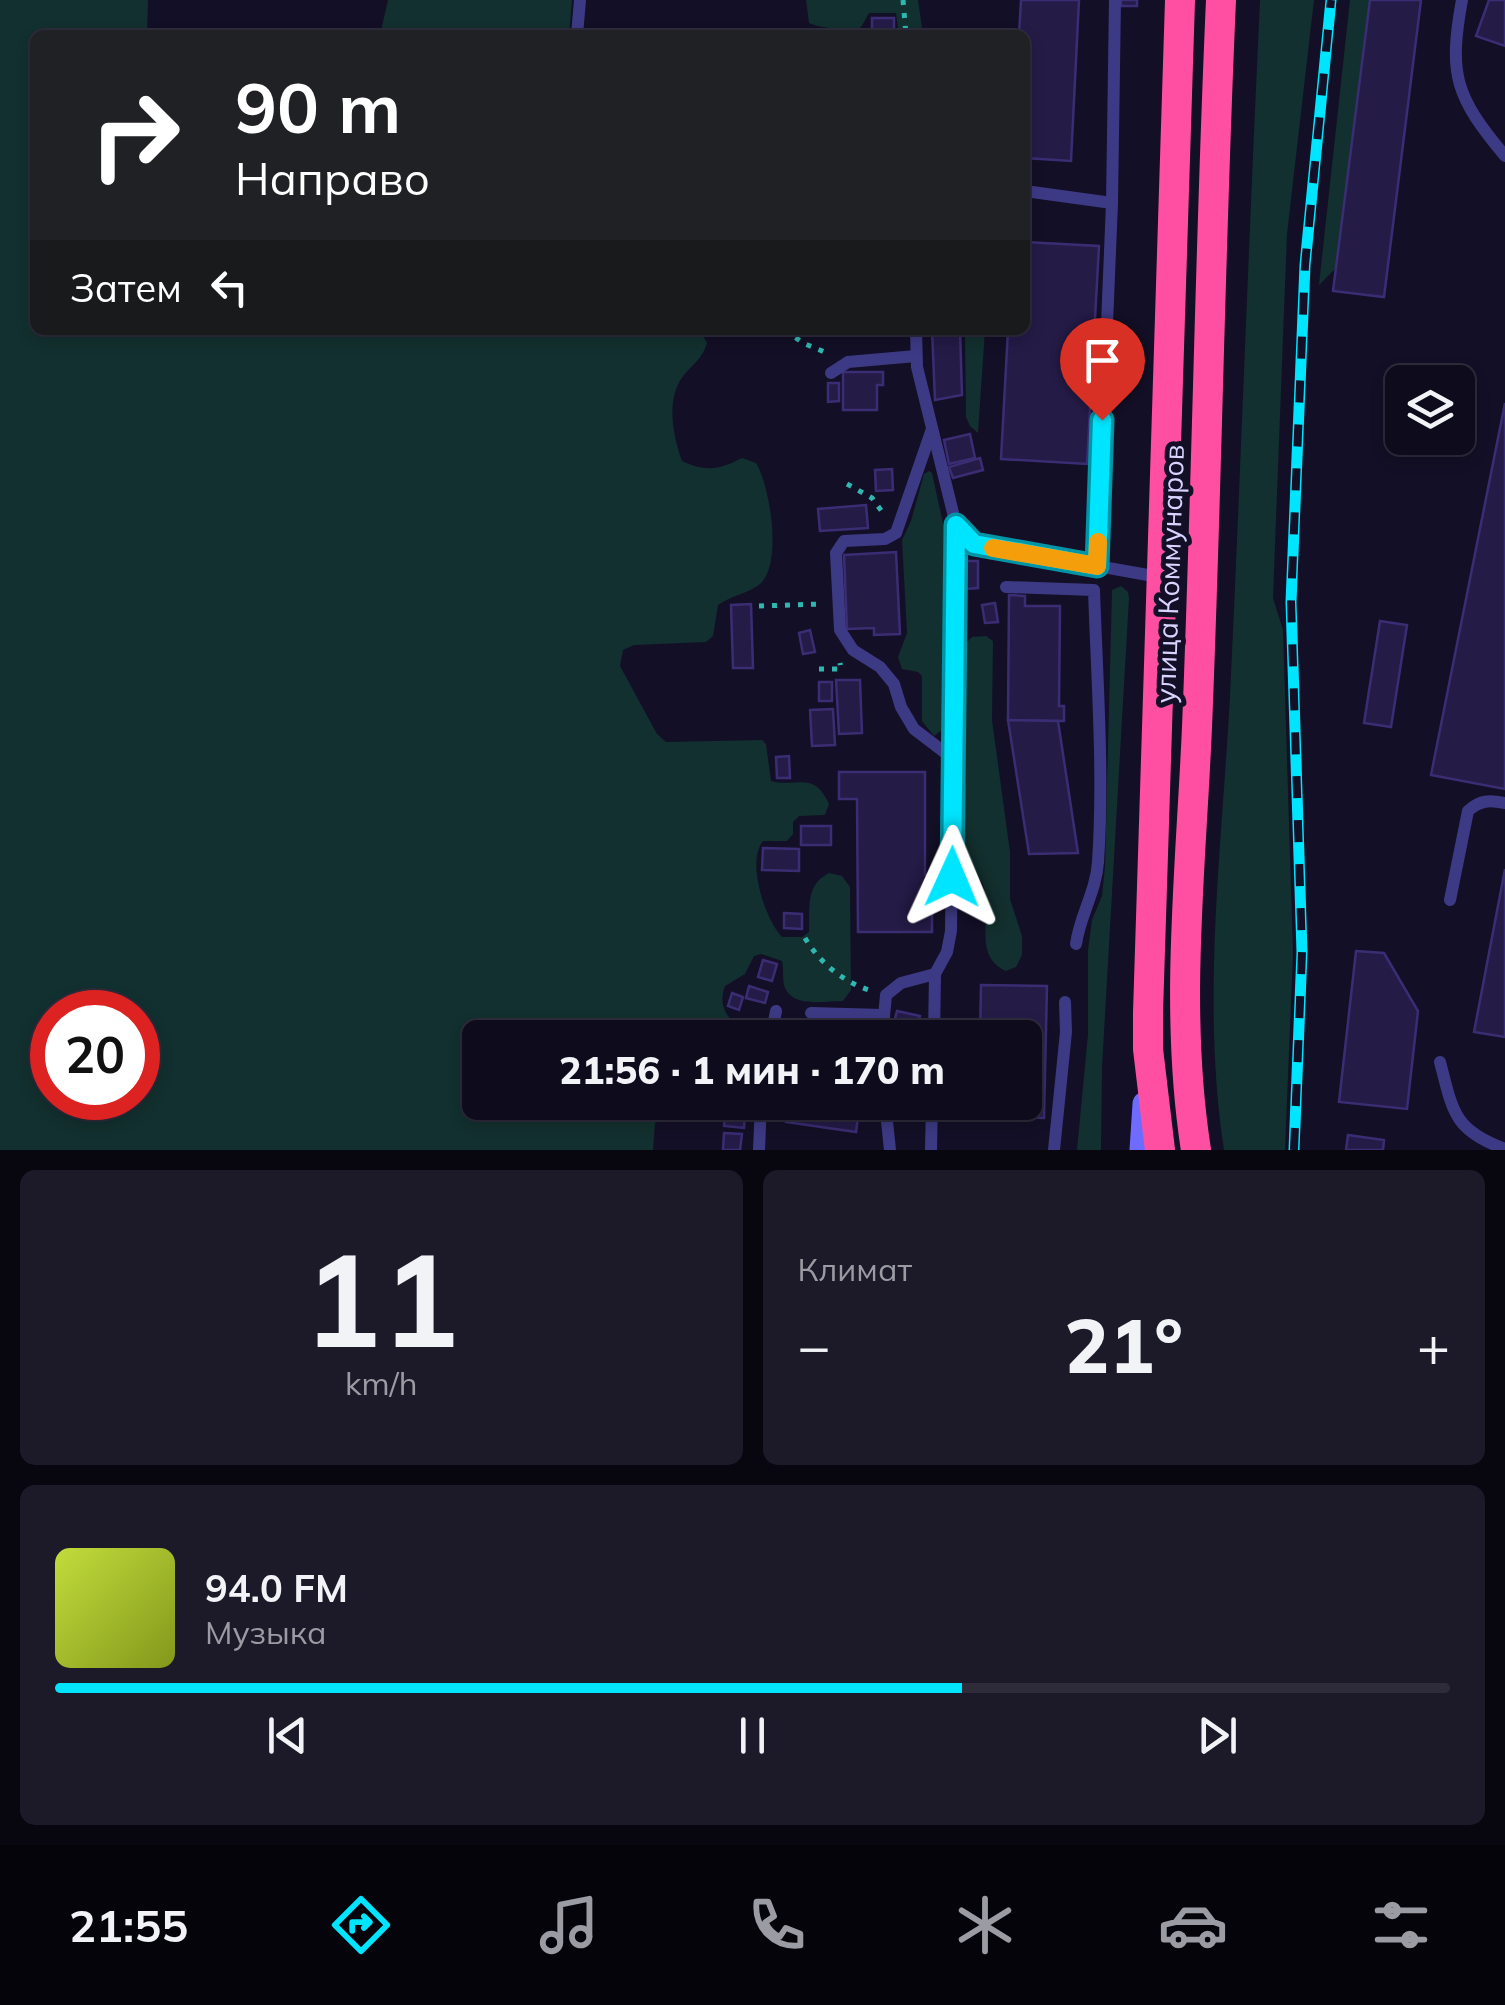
<!DOCTYPE html>
<html lang="ru">
<head>
<meta charset="utf-8">
<style>
  body { margin:0; font-family:Mulish,sans-serif; background:#1c1929; color:#f1f3f6; height:100vh; display:flex; flex-direction:column; font-size:38px; white-space:nowrap }
  * { box-sizing:border-box; margin:0 }
  p { font-size:32px; color:#9b9ba3 }
  .icon { flex:none; width:55px; height:55px; fill:none; stroke:currentColor; stroke-width:2; stroke-linecap:round; stroke-linejoin:round }
  .map { position:relative; height:1150px; overflow:hidden }
  .details { display:flex; flex-direction:column; gap:20px; padding:20px; background:#08060f; flex:1 }
  .details>* { flex:none }
  .hud { position:absolute; left:30px; top:30px; width:1000px; height:305px; border-radius:15px; box-shadow:0 5px 15px #0003,0 0 0 2px #2e2b3b; background:#202124; color:#fff; overflow:hidden }
  .tools { position:absolute; left:1385px; top:365px; display:grid; gap:20px }
  .tools a { display:grid; place-items:center; width:90px; height:90px; border-radius:15px; background:#0e0b1c; box-shadow:0 5px 15px #0003,0 0 0 2px #2e2b3b; font-size:50px }
  .speed { position:absolute; left:30px; top:990px; display:flex; gap:20px; font-size:50px; font-weight:700; text-align:center }
  .speed>* { display:grid; place-content:center; width:130px; height:130px; border-radius:50%; background:#0e0b1c; box-shadow:0 5px 15px #0003,0 0 0 2px #2e2b3b; line-height:1 }
  .speed .limit { border:15px solid #d22; background:#fff; color:#111 }
  .pin { position:absolute; display:grid; place-items:center; width:85px; height:85px; color:#fff; margin:-102px -42px; border-radius:50% 50% 50% 0; rotate:-45deg; box-shadow:0 0 10px #0007 }
  .pin .icon { rotate:45deg }
  .me { position:absolute; width:110px; margin:-55px; rotate:1deg; stroke-linejoin:round; filter:drop-shadow(0 0 8px #0008) }
  .turn { display:flex; align-items:center; gap:35px; height:210px; padding:0 40px; font-size:45px }
  .turn .icon { width:130px; height:130px; stroke-width:2.5 }
  .turn b { display:block; font-size:70px; line-height:85px }
  .then { display:flex; align-items:center; height:95px; padding:0 40px; background:#0003; gap:20px; font-size:38px }
  .big { font-size:75px; font-weight:800; line-height:1.1 }
  .details .widget { flex:1; display:flex; flex-direction:column; justify-content:center; gap:15px; min-width:0; padding:0 35px; border-radius:15px; background:#1c1929 }
  .details .dial { align-items:center; gap:0 }
  .dial b { font-size:130px; line-height:1 }
  .song { display:flex; align-items:center; gap:30px }
  .cover { width:120px; height:120px; border-radius:15px; background:linear-gradient(135deg,hsl(70 70% 55%),hsl(70 70% 35%)) }
  .played { height:10px; border-radius:5px; background:linear-gradient(90deg,#00e5ff 65%,#2e2b3b 65%) }
  .keys { display:flex; justify-content:space-around; direction:ltr }
  .heat { display:flex; justify-content:space-between; align-items:center; font-size:55px; direction:ltr }
  .details .tiles { flex:1; display:grid; gap:20px; grid-template-columns:1fr 1fr }
  .widget:last-child { grid-column:span 2 }
  .trip { position:absolute; left:462px; top:1020px; width:580px; height:100px; border-radius:15px; background:#0e0b1c; box-shadow:0 5px 15px #0003,0 0 0 2px #2e2b3b; font-weight:800; line-height:100px; text-align:center }
  .tab-bar { display:flex; height:160px; justify-content:space-around; align-items:center; background:#06040b; color:#9b9ba3 }
  .tab-bar .icon { width:70px; height:70px }
  .tab-bar .selected { color:#00e5ff }
  .tab-bar b { font-size:45px; color:#f1f3f6 }
  .map>svg:first-child { display:block }
  .green { fill:#12302f; fill-rule:evenodd }
  .building { fill:#241b47; stroke:#3b2d73; stroke-width:2.5 }
  .lines { fill:none; stroke-linecap:round; stroke-linejoin:round }
  .path { stroke:#2fb8b0; stroke-width:5; stroke-dasharray:5 8; stroke-linecap:butt }
  .lane { stroke:#3d3a85; stroke-width:12 }
  .secondary { stroke:#6f6bff; stroke-width:25 }
  .highway { stroke:#ff4fa3; stroke-width:30 }
  .rail-casing { stroke:#00e5ff; stroke-width:11 }
  .rail { stroke:#130f26; stroke-width:8; stroke-dasharray:22; stroke-linecap:butt }
  .route-casing { stroke:#0095a6; stroke-width:25 }
  .route { stroke:#00e5ff; stroke-width:18 }
  .slow { stroke:#f59e0b; stroke-width:18 }
  .labels { text-anchor:middle; dominant-baseline:central; stroke-width:10; stroke-linejoin:round; paint-order:stroke }
  .street-label { font-size:28px; fill:#d9d4ff; stroke:#130f26 }
</style>
</head>
<body>
<div class="map">
<svg width="1505" height="1150" viewBox="0 0 1505 1150">
  <rect width="100%" height="100%" fill="#130f26"/>
  <!-- green -->
  <g class="green">
    <path d="M0 0H148L147 35H35V330H634L647 335 702 334 707 343C703 358 693 364 684 375 665 398 673 436 682 461 706 472 719 470 742 458L756 463C770 486 783 564 760 584 750 593 730 596 718 605L713 636 706 642 634 645 623 650 620 666 657 734 666 742 762 740 766 744 771 781C799 788 813 770 829 804L825 815 799 816 793 822V834L787 841H763C746 862 765 919 782 937H802L809 932C810 908 805 885 829 873L842 876 850 887 851 990 843 1001C826 1001 794 1008 785 988 782 980 784 970 782 961L761 954 754 956 745 974 725 986C716 1011 732 1020 748 1037L480 1038V1102L743 1104 720 1112 709 1120 662 1119 655 1123 653 1150H0ZM138 1012V1098H52V1012Z"/>
    <path d="M388 0H572L569 35H380Z"/>
    <path d="M806 0H918L923 35H899L896 13H869C868 14 862 27 860 28 852 33 817 27 809 23Z"/>
    <path d="M1260 0H1314L1287 234 1273 598 1283 630 1293 953 1285 1150H1224C1201 1000 1222 847 1230 696 1241 464 1249 232 1260 0Z"/>
    <path d="M1350 0H1370L1336 268 1319 285Z"/>
    <path d="M965 330H985L978 433 970 426 966 417Z"/>
    <path d="M929 471 932 473 944 528 942 730 934 736 922 721V676L918 672 902 669 898 657 907 633 902 540 911 521 924 474Z"/>
    <path d="M1121 586 1128 592 1129 598 1102 1067 1101 1150H1077L1088 1034V950L1092 920 1102 896 1105 866 1112 590Z"/>
    <path d="M986 636 993 641 992 720 1010 852V899L1022 936V955L1016 967 1006 971C970 955 995 911 982 882L968 876 965 868V657L966 643 972 637Z"/>
  </g>
  <!-- building -->
  <g class="building">
    <path d="M1021 0H1079L1071 161 1025 158V35H1019Z"/>
    <rect x="1121" y="0" width="16" height="6"/>
    <path d="M1370 0H1421L1384 297 1333 291Z"/>
    <path d="M1489 0H1505V46L1476 36Z"/>
    <rect x="872" y="18" width="22" height="17"/>
    <path d="M1025 242 1099 246 1087 464 1001 459 1008 330H1025Z"/>
    <path d="M932 330H960L962 395 935 400Z"/>
    <path d="M843 372H883V385H877V410H843Z"/>
    <path d="M828 383H839V401L828 402Z"/>
    <path d="M1505 403V789L1431 775Z"/>
    <path d="M970 434 975 458 949 464 944 440Z"/>
    <path d="M980 458 983 470 953 478 949 467Z"/>
    <path d="M892 469 893 490 876 491 875 470Z"/>
    <path d="M866 505 868 528 820 531 818 509Z"/>
    <path d="M896 552 900 634 874 635V628L847 629 844 555Z"/>
    <path d="M966 561H978V588L966 589Z"/>
    <path d="M1009 595 1025 596V606H1060L1059 706H1064V721L1008 720Z"/>
    <path d="M995 603 998 622 985 623 982 605Z"/>
    <path d="M751 604 753 668H733L731 605Z"/>
    <path d="M1380 621 1407 625 1391 727 1364 723Z"/>
    <path d="M810 630 815 652 803 654 799 633Z"/>
    <path d="M836 680H860L862 733 839 734Z"/>
    <rect x="819" y="682" width="13" height="19"/>
    <path d="M833 709 835 745 812 746 810 710Z"/>
    <path d="M1008 720 1058 721 1078 853 1029 854Z"/>
    <path d="M789 756 790 778H777L776 757Z"/>
    <path d="M839 772H925V875H932V932H858L857 799H839Z"/>
    <rect x="801" y="826" width="30" height="19"/>
    <path d="M763 848 799 849V871L762 870Z"/>
    <path d="M1505 869V1037L1474 1032Z"/>
    <path d="M784 913 802 914V929L784 928Z"/>
    <path d="M1356 951 1384 953 1418 1011 1407 1109 1339 1102Z"/>
    <path d="M763 960 777 964 772 981 758 977Z"/>
    <path d="M981 985 1047 986 1044 1118 978 1116V1102H1025V1038H980Z"/>
    <path d="M749 986 768 992 765 1003 746 998Z"/>
    <path d="M732 993 743 997 739 1010 728 1006Z"/>
    <path d="M897 1011 920 1016 915 1038H890Z"/>
    <path d="M789 1102H860L856 1132 786 1122Z"/>
    <path d="M725 1114 745 1115 744 1128 724 1126Z"/>
    <path d="M724 1133 742 1134 740 1150H723Z"/>
    <path d="M1348 1135 1384 1140 1383 1150H1346Z"/>
  </g>
  <g class="lines">
    <!-- path -->
    <g class="path">
      <path d="M903 0 906 35"/>
      <path d="M785 330 803 343 827 353"/>
      <path d="M847 484 872 498 883 513"/>
      <path d="M759 606 820 604"/>
      <path d="M819 669H841L840 663"/>
      <path d="M805 938C819 962 842 981 869 990"/>
    </g>
    <!-- lane -->
    <g class="lane">
      <path d="M1462 0C1448 76 1456 97 1505 156"/>
      <path d="M577 35 580 0"/>
      <path d="M1025 191 1112 203"/>
      <path d="M916 330 917 367 956 525 974 544 1159 577"/>
      <path d="M831 373 848 362 916 356"/>
      <path d="M932 429 896 533 885 539 844 541 836 553 840 630 853 650 880 667 894 684 901 707 914 729 952 758"/>
      <path d="M1097 566 1112 203 1115 0"/>
      <path d="M1006 587 1094 590C1097 680 1104 772 1098 862 1096 892 1080 915 1076 944"/>
      <path d="M1450 900 1468 811C1480 800 1489 800 1505 803"/>
      <path d="M811 1013 882 1015"/>
      <path d="M771 1038 776 1011"/>
      <path d="M882 1038 886 995 901 983 935 974"/>
      <path d="M934 1038 935 974 947 952 951 931 956 525"/>
      <path d="M1440 1062C1453 1111 1453 1130 1505 1149"/>
      <path d="M885 1102 890 1150"/>
      <path d="M759 1150 761 1102"/>
      <path d="M931 1150 932 1102"/>
      <path d="M1054 1150 1066 1032 1065 1002"/>
    </g>
    <!-- secondary -->
    <path class="secondary" d="M1142 1150 1145 1104"/>
    <!-- highway -->
    <g class="highway">
      <path d="M1160 1150 1148 1049V1013L1180 0"/>
      <path d="M1196 1150C1174 1010 1191 868 1197 727 1207 485 1210 242 1221 0"/>
    </g>
    <defs>
      <path id="rail" d="M1294 1150 1302 952 1291 602 1305 265 1331 0"/>
    </defs>
    <!-- rail casing -->
    <use href="#rail" class="rail-casing"/>
    <!-- rail -->
    <use href="#rail" class="rail"/>
  </g>
  <g class="lines">
    <defs>
      <path id="route" d="M952 877 956 525 974 544 1097 566 1102 420"/>
    </defs>
    <!-- route casing -->
    <use href="#route" class="route-casing"/>
    <!-- route -->
    <use href="#route" class="route"/>
    <!-- slow -->
    <path class="slow" d="M993 548 1097 566 1098 542"/>
  </g>
  <g class="labels">
    <!-- street labels -->
    <g class="street-label">
      <text transform="translate(1169 574) rotate(-88)">улица Коммунаров</text>
    </g>
  </g>
</svg>
<div class="tools">
<a><svg class="icon" aria-label="layers" viewBox="0 0 24 24"><path d="M12 4l9 5-9 5-9-5zM3 14l9 5 9-5"/></svg></a>
</div>
<div class="speed"><div class="limit">20</div></div>
<div class="pin" style="left:1102px;top:420px;background:#d93025"><svg class="icon" aria-label="arrive" viewBox="0 0 24 24"><path d="M6 21V4h12l-3 4 3 4H6"/></svg></div>
<svg class="me" style="left:952px;top:877px" viewBox="-20 -20 40 40"><path d="M0-17L14 15 0 8-14 15z" fill="#00e5ff" stroke="#fff" stroke-width="4"/></svg>
<div class="trip">21:56 · 1 мин · 170 m</div>
<div class="hud">
<div class="turn"><svg class="icon" aria-label="right" viewBox="0 0 24 24"><path d="M7 20v-9h11M14 6l5 5-5 5"/></svg><div><b>90 m</b>Направо</div></div>
<div class="then">Затем<svg class="icon" aria-label="left" viewBox="0 0 24 24"><path d="M17 20v-9H6M10 6l-5 5 5 5"/></svg></div>
</div>
</div>
<section class="details">
<div class="tiles">
<div class="widget dial"><b>11</b><p>km/h</p></div>
<div class="widget"><p>Климат</p>
<div class="heat"><a>−</a><b class="big">21°</b><a>+</a></div>
</div>
<div class="widget">
<div class="song"><i class="cover"></i><div><b>94.0 FM</b><p>Музыка</p></div></div>
<div class="played"></div>
<div class="keys"><svg class="icon" aria-label="previous" viewBox="0 0 24 24"><path d="M18 5L8 12l10 7zM5 5v14"/></svg><svg class="icon" aria-label="pause" viewBox="0 0 24 24"><path d="M8 5v14M16 5v14"/></svg><svg class="icon" aria-label="next" viewBox="0 0 24 24"><path d="M6 5l10 7-10 7zM19 5v14"/></svg></div>
</div>
</div>
</section>
<nav class="tab-bar">
<b>21:55</b>
<svg class="icon selected" aria-label="directions" viewBox="0 0 24 24"><path d="M12 3l9 9-9 9-9-9zM9 14v-3h6M13 9l2 2-2 2"/></svg>
<svg class="icon" aria-label="music" viewBox="0 0 24 24"><path d="M9 18V5l10-2v13"/><circle cx="6" cy="18" r="3"/><circle cx="16" cy="16" r="3"/></svg>
<svg class="icon" aria-label="phone" viewBox="0 0 24 24"><path d="M5 4h4l2 5-3 2q2 4 5 5l2-3 5 2v4C11 20 4 13 5 4z"/></svg>
<svg class="icon" aria-label="climate" viewBox="0 0 24 24"><path d="M12 3v18M4 7l16 10M4 17L20 7"/></svg>
<svg class="icon" aria-label="car" viewBox="0 0 24 24"><path d="M5 17H2v-5l4-1 3-4h7l3 4 3 1v5h-3M9 17h6M6 11h13"/><circle cx="7" cy="17" r="2"/><circle cx="17" cy="17" r="2"/></svg>
<svg class="icon" aria-label="filters" viewBox="0 0 24 24"><path d="M4 7h16M4 17h16"/><circle cx="9" cy="7" r="2"/><circle cx="15" cy="17" r="2"/></svg>
</nav>
</body>
</html>
